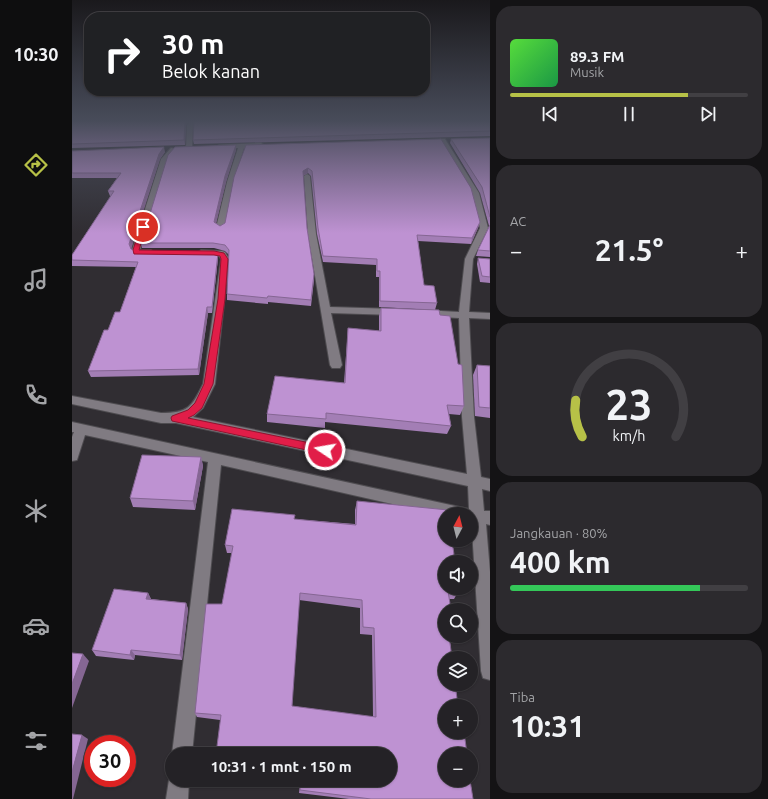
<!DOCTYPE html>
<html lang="id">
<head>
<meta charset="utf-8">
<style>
  body { margin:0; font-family:Ubuntu,sans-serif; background:#2c2a2e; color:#f1f3f6; height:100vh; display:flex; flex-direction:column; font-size:15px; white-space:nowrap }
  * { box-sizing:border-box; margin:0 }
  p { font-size:13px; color:#a3a4a7 }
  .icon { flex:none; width:22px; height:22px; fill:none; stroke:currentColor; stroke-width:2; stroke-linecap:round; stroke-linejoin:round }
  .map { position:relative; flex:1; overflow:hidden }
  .side { display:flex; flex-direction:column; gap:6px; padding:6px; background:#141315; width:278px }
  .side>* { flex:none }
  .guide { position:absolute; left:12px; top:12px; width:346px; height:84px; border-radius:16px; box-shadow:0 1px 3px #0004,0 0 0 1px #413f43; background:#202124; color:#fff; overflow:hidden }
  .needle { width:26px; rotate:7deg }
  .buttons { position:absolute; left:366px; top:507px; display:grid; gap:8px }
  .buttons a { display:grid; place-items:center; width:40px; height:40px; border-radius:50%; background:#242226; box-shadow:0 1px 3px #0004,0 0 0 1px #413f43; font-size:20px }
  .speed { position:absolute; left:12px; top:735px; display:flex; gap:8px; font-size:20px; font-weight:700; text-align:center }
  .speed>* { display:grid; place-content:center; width:52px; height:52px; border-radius:50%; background:#242226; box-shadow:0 1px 3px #0004,0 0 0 1px #413f43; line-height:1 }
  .speed .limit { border:6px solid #d22; background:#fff; color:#111 }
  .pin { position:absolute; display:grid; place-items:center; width:34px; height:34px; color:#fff; margin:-17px; border:2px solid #fff; border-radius:50%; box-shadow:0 1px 4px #0007 }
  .me { position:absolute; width:44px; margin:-22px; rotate:282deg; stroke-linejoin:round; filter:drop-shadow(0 0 3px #0008) }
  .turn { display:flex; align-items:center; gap:14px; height:84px; padding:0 12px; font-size:18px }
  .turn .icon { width:52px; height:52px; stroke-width:2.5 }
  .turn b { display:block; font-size:28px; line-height:34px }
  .big { font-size:30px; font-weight:700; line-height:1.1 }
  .side .tile { flex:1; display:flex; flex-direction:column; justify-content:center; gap:6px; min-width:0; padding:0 14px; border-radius:16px; background:#2c2a2e }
  .side .dial { align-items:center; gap:0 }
  .dial svg { height:104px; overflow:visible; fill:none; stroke:#413f43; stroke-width:7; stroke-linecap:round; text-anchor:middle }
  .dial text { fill:#f1f3f6; stroke:none }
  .song { display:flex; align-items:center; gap:12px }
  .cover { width:48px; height:48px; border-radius:6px; background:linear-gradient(135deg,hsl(110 70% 55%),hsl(140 70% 35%)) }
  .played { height:4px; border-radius:2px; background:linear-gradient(90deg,#b7c147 75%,#413f43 75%) }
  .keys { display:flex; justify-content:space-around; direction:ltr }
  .heat { display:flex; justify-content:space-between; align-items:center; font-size:22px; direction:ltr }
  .charge { height:6px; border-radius:3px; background:linear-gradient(90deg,#34c759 80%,#413f43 0) }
  .trip { position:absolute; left:93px; top:747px; width:232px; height:40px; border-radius:20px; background:#242226; box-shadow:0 1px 3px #0004,0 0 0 1px #413f43; font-weight:700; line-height:40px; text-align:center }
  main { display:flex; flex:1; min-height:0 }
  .tab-bar { display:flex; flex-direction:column; width:72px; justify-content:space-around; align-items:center; background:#0e0e0f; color:#a3a4a7 }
  .tab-bar .icon { width:28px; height:28px }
  .tab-bar .current { color:#b7c147 }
  .tab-bar b { font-size:18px; color:#f1f3f6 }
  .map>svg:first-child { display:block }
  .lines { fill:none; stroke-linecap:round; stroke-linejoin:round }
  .minor-casing { stroke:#4e4c50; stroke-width:2 }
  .minor { fill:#807b82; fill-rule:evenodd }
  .wall { fill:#a37eb5; fill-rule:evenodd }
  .shaded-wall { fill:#856693 }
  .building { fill:#be92d2; stroke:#856693; fill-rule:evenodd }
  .route { fill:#e11d48; stroke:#92132f }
</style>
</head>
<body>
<main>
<nav class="tab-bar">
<b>10:30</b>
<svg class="icon current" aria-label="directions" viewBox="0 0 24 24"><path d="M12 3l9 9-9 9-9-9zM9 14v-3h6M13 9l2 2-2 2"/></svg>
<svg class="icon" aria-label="music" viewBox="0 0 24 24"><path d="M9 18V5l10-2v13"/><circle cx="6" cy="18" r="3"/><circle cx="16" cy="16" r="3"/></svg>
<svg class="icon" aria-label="phone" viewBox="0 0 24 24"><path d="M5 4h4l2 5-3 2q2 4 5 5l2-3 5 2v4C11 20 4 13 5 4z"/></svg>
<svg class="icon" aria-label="climate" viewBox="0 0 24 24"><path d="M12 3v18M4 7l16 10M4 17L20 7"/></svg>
<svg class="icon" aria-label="car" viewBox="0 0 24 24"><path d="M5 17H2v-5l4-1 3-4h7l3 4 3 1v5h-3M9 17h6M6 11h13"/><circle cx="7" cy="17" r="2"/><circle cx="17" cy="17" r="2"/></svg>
<svg class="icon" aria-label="filters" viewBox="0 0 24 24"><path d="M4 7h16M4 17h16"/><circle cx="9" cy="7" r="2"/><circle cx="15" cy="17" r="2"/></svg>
</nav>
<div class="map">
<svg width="418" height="799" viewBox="0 0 418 799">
  <rect width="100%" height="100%" fill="#302d32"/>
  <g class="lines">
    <defs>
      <g id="minor">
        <path d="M119 121H131L121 124 120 148 117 150 114 148 115 125Z"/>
        <path d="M369 139H373L407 193 416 228 401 259 397 312 418 313V319L397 318 402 417 409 477 418 479V491L410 489 412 511H418V525L414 524 418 572V680L411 678 409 671 399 514H373V516L149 465 120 754H100L136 462 13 435 5 460 0 461V437L2 432H0V422L397 509 396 486 104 423H89L0 404V396L89 413C116 413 120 407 131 384L149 259 147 256H129L125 253 129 250 150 251 153 252 157 259 143 384 131 408 121 417 395 474 390 417 387 318 351 316 346 313 351 310 387 312 393 259 408 228 399 193 368 140Z"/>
        <path d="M189 143 192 145 191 146 172 148 161 182 152 228 148 230H145L144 228 155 182 166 148 147 149 144 147 147 145Z"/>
        <path d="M99 148 104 149 95 159 68 250H79L83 253 79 256 62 254 60 250 89 159Z"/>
        <path d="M235 174 238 176 244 234 258 307 323 309 328 312 323 315 259 313 270 365 268 368H260L258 365 236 234 232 176Z"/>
        <path d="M100 773V780H117L116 799H94L97 780Z"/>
      </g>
    </defs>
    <!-- minor casing -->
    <use href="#minor" class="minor-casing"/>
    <!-- minor -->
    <use href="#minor" class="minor"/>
  </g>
  <!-- wall -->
  <g class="wall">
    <path d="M0 121H117L114 125 113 145 0 148Z"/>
    <path d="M418 121V136L122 144 121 140Z"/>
    <path d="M418 138V257L404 256 406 250 417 226 408 193 378 143 379 139Z"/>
    <path d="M164 145V150L154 182 144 223 148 226 153 223 174 145 408 222 406 228 399 244 346 241 352 285 365 303 363 310 307 307V277H304V265L251 262 245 234 239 176 236 173 231 176 235 228 242 280 239 306 196 302V304L155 300V294L157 255 153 251 142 248H70L69 243Z"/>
    <path d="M0 151 93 152 88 159 59 248V249L70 252 146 258 140 313H136L127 375 19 377 16 371 36 330 48 312 64 267 0 266V255L39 196H38L36 191 45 178H0Z"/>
    <path d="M406 258 418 259V283L408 282 405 264Z"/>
    <path d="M309 308 368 315 392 406 388 415 377 414 379 426 375 434 253 422V428L195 422V414L272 383 276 328 307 331V316Z"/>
    <path d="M405 365 418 366V418L403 416 401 375Z"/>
    <path d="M129 457 131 466 123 510 61 507 58 498Z"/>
    <path d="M285 501 386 592 382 599H377L382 637 378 642 386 706 401 799H277L227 793 228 785 152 780H318L148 720 125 717 123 713 150 604 160 553H155L153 545 222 519 283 524V510ZM227 600 288 608V634L300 635 301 717 220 706Z"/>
    <path d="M76 593 79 599 114 603 116 609 110 660 63 655 62 660 24 656 20 650Z"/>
  </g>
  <!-- shaded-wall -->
  <g class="shaded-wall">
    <path d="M113 121H117L114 125 113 145 112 140Z"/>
    <path d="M164 145V150L154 182 143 228 142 222 153 176Z"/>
    <path d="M92 147 93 152 88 159 59 250 57 244 87 154Z"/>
    <path d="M236 168V173L230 176 231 171Z"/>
    <path d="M408 222 406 228 399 244 400 238Z"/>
    <path d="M146 253V258L140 313V307Z"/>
    <path d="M135 307 136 313 127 375 126 369Z"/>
    <path d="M129 457 131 466 123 510 121 501Z"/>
    <path d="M76 593 79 599 77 605 74 599Z"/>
    <path d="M114 603 116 609 110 660 108 655Z"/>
    <path d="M59 650 63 655 62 660 58 655Z"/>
    <path d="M11 654 17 661 0 708V684Z"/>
    <path d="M10 735 16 739 1 799H0V772Z"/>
  </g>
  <!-- building -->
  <g class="building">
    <path d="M0 121H113L112 140 0 144Z"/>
    <path d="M418 121V131L121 140 122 121Z"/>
    <path d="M418 138V217L410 187 379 139Z"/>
    <path d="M369 139 399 188 408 222 400 238 345 235 352 285 362 286 365 303 308 301V271H305V259L251 256 246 228 240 171 236 168 231 171 235 228 242 274 239 300 196 296 195 298 155 294 157 250 153 245 141 243H69L96 155 103 147 164 145 153 176 142 222 148 226 153 223 162 177 174 145Z"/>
    <path d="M92 147 87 154 57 244 59 249 70 252 146 253 140 307H135L126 369 16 371 32 330H36L43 312H48L66 262 0 260V255L42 191H36L49 173H0V151Z"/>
    <path d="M418 225V251L406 250Z"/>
    <path d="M406 258 418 259V277L410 276Z"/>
    <path d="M309 308 367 310 368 315 378 316 386 364 390 365 392 406 375 405 379 426 254 413V419L195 414 203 376 273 383 276 328 309 331Z"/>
    <path d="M405 365 418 366V408L407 407Z"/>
    <path d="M70 455 129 457 121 501 58 498Z"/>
    <path d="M285 501 376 510V514H373V540H380L383 562H373V588H386V592L376 591 379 610H373V636H382V637L377 636 380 658H373V684H383L386 706H373V732H392L395 754H373V780H398L401 799H299L228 790V782L194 780H318V754H144L149 715 123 713 134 604H150L161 546 153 545 160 509 223 515 222 519 284 525ZM228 593 290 600 291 627 302 628 304 717 220 706Z"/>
    <path d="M42 589 76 593 74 599 114 603 108 655 59 650 58 655 20 650Z"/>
    <path d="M0 653 11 654 0 684Z"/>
    <path d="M0 734 10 735 0 772Z"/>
  </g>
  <!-- sky -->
  <linearGradient id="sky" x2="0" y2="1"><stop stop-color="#1a191c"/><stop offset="0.52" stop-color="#484c5a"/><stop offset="1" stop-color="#484c5a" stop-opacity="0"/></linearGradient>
  <rect width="418" height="233" fill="url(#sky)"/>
  <!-- route -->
  <path class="route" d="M71 225 74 227 67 250 142 251 152 253 156 259 153 299 141 384 130 408 122 415 116 418 253 446 257 447 258 450 257 453 253 454 100 421 99 418 100 416 116 410 123 403 132 384 146 299 149 259 148 256 142 255 62 254 61 250 68 227Z"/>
</svg>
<div class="buttons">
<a><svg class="needle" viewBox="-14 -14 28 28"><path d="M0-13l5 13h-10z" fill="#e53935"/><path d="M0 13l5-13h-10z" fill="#a3a4a7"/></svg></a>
<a><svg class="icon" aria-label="sound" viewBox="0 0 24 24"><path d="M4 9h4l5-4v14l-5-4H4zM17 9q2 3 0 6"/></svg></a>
<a><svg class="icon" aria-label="search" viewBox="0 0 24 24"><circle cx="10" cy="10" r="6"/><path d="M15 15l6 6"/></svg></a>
<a><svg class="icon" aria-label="layers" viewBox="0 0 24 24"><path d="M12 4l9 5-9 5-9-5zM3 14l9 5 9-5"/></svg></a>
<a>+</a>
<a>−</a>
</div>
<div class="speed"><div class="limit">30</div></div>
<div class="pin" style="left:71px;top:227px;background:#d93025"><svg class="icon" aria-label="arrive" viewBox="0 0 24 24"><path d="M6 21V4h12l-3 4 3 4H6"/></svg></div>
<svg class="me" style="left:253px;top:450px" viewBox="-20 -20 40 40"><circle r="17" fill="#e11d48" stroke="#fff" stroke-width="3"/><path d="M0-11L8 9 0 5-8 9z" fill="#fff"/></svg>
<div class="trip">10:31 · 1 mnt · 150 m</div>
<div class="guide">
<div class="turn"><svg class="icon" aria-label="right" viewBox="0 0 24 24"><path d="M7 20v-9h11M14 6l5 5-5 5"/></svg><div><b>30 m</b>Belok kanan</div></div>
</div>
</div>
<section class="side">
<div class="tile">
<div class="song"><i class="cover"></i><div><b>89.3 FM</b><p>Musik</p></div></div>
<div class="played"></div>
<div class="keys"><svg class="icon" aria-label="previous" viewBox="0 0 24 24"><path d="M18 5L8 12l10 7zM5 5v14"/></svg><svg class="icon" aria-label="pause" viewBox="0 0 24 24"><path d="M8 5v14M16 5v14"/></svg><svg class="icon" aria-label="next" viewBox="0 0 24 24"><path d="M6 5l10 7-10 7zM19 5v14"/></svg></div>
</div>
<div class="tile"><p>AC</p>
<div class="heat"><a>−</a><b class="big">21.5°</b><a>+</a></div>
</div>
<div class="tile dial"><svg viewBox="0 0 100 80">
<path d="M14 69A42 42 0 1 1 86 69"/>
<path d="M14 69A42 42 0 0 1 9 41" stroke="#b7c147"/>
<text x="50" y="56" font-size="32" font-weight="700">23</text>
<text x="50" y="72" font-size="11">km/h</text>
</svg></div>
<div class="tile"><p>Jangkauan · 80%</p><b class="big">400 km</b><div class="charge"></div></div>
<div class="tile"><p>Tiba</p><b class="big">10:31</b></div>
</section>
</main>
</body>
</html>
